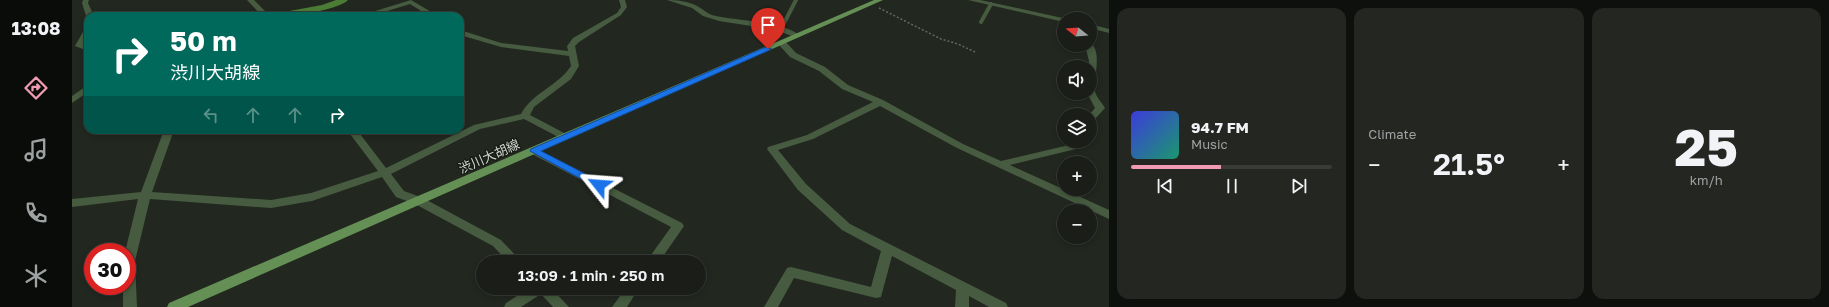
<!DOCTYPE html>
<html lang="en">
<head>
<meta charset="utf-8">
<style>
  body { margin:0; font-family:"Golos Text","Noto Sans JP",sans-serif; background:#232621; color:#f1f3f6; height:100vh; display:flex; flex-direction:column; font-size:15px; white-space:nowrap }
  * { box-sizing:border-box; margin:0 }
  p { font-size:13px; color:#9fa2a2 }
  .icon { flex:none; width:22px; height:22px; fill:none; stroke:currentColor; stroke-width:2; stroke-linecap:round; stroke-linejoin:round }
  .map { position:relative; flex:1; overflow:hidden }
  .panel { display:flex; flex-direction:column; gap:8px; padding:8px; background:#0e100d; width:720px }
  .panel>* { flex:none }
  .top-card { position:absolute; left:12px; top:12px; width:380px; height:122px; border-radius:12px; box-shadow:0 2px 6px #0003,0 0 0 1px #383b37; background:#00695c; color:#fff; overflow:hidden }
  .needle { width:26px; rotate:287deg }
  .fabs { position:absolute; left:985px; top:12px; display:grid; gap:8px }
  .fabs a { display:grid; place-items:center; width:40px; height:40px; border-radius:50%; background:#1a1d18; box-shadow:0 2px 6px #0003,0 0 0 1px #383b37; font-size:20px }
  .speed { position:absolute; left:12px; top:243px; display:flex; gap:8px; font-size:20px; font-weight:700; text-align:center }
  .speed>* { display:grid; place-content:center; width:52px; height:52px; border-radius:50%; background:#1a1d18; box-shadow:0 2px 6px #0003,0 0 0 1px #383b37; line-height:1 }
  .speed .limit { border:6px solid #d22; background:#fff; color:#111 }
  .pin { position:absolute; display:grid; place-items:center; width:34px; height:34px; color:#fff; margin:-41px -17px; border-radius:50% 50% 50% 0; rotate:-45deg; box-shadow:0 0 4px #0007 }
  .pin .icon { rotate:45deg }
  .me { position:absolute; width:44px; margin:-22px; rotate:298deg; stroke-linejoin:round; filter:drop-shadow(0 0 3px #0008) }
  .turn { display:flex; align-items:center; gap:14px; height:84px; padding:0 20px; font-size:18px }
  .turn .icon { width:52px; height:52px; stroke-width:2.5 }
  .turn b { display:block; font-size:28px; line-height:34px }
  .lanes { display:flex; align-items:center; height:38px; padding:0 20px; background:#0003; justify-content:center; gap:20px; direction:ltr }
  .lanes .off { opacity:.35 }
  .big { font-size:30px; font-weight:600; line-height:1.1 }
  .panel .card { flex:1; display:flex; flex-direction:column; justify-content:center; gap:6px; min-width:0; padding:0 14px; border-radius:12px; background:#232621 }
  .panel .dial { align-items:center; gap:0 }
  .dial b { font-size:52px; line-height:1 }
  .song { display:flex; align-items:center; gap:12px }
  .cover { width:48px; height:48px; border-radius:6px; background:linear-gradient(135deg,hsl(240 70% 55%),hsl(160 70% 35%)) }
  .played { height:4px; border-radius:2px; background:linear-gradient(90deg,#f09ab4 45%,#383b37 45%) }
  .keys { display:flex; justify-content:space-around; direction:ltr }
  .heat { display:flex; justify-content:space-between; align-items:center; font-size:22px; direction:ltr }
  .panel .tiles { flex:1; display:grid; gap:8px; grid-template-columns:repeat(3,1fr) }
  .trip { position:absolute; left:404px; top:255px; width:230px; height:40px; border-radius:20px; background:#1a1d18; box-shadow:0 2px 6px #0003,0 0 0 1px #383b37; font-weight:600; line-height:40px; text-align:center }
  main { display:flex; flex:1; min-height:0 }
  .dock { display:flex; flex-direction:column; width:72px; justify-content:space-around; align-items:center; background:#0a0c0a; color:#9fa2a2 }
  .dock .icon { width:28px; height:28px }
  .dock .active { color:#f09ab4 }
  .dock b { font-size:18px; color:#f1f3f6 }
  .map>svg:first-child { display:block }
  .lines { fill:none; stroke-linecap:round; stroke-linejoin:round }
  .canal { fill:#4a7c36; fill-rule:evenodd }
  .path { stroke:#636862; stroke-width:1.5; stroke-dasharray:2 2; stroke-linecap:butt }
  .service { stroke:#465b3f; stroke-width:4 }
  .minor { fill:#465b3f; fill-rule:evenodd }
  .primary { fill:#659055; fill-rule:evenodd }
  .route { fill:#1a73e8; stroke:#114b97 }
  .labels { text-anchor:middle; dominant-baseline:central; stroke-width:3; stroke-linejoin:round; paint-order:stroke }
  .street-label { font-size:13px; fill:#d1d5d0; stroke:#181e16 }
</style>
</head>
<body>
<main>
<nav class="dock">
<b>13:08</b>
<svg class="icon active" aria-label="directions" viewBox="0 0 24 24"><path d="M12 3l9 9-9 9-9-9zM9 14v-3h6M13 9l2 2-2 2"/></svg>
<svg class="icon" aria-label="music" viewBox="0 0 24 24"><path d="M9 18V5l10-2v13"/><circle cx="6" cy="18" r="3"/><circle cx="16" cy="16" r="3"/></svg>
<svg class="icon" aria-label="phone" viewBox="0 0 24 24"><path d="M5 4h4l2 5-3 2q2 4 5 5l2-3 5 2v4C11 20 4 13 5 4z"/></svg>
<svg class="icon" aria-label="climate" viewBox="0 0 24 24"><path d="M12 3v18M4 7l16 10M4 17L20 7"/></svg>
</nav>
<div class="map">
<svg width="1037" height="307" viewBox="0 0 1037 307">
  <rect width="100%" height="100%" fill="#222720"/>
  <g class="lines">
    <!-- canal -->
    <path class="canal" d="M264 0H276C268 9 225 16 212 16L210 14 212 12 250 5Z"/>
    <!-- path -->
    <path class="path" d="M807 8 869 39 886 44 903 52"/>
    <!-- service -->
    <g class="service">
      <path d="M909 22 919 4"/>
      <path d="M709 29 724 0"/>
    </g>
    <!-- minor -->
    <g class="minor">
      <path d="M11 0H17L16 3 22 16H16V18L14 16 10 3Z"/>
      <path d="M175 0H182L198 16H190Z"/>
      <path d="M339 0 366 16H357L338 4 299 16H287Z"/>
      <path d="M547 0H553L555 7 549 15 507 42 503 46 507 66 499 79 462 107 458 115 496 135 498 137 496 139H490L452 119 408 129 319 174 332 191 351 198 429 240 450 262H436L421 246 343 204 324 197 310 177 240 201 199 208 78 199 63 261 65 307H51V286H55V252H53L66 199 0 207V199L69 192 92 130H102L80 192 199 200 239 193 306 171 275 130H285L314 168 402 125 449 114C460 93 486 86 499 66L497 56 429 47 388 35V30L429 43 496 51 495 46 501 38 545 13 549 7Z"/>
      <path d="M595 0C604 0 616 1 625 6 630 8 634 13 640 15 663 21 712 21 729 36L725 38 704 30 647 21 631 16 620 8Z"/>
      <path d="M896 0H908L995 19H992V22Z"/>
      <path d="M1018 24 1037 29V33L1018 28Z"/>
      <path d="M13 28H16V37L11 45 16 46V51L3 46Z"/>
      <path d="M707 41H713L724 53 753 67 776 85 811 100 891 144 929 161 997 145 999 141H1009L1004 149 938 165 1037 210V219L885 148 808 106 741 139 706 150 734 184 778 224 934 303 936 307H917L897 296V307H883L884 290 820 256 809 297 804 298 722 278 706 307H692L715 268 719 267 799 287 809 251 770 230 726 190 695 149 696 147 735 135 801 102 770 89 747 71 718 57 707 45Z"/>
      <path d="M1018 43C1031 51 1021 79 1023 91 1024 97 1030 103 1033 108L1021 121 1018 122V115H1017L1023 108 1015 93H1018V67H1017V61L1013 45H1018Z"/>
      <path d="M16 85V92L0 103V96Z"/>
      <path d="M462 148 610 223 612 226 610 229 587 262H574L599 227 458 153 457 151 458 149Z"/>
      <path d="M457 288H479L497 307H481L469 294 449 307H432L434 303Z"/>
      <path d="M554 288H567L555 307H540Z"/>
    </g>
    <!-- primary -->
    <path class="primary" d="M802 0H811L116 307H95L97 303Z"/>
  </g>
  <!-- route -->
  <path class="route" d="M694 47 700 49 469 151 531 183 532 185 531 187H524L458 151 459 149Z"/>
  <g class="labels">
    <!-- street labels -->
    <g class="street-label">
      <text transform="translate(417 156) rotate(-24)">渋川大胡線</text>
    </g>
  </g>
</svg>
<div class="fabs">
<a><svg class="needle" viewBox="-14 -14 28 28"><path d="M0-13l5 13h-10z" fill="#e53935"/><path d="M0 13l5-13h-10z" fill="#9fa2a2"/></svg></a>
<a><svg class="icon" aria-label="sound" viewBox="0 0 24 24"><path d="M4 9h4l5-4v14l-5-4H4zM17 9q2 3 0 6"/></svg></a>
<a><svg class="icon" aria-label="layers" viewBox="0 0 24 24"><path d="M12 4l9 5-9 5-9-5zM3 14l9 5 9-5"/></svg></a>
<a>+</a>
<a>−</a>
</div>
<div class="speed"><div class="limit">30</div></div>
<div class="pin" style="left:696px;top:49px;background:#d93025"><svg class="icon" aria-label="arrive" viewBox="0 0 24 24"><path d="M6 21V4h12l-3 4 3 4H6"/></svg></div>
<svg class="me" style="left:527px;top:185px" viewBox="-20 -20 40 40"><path d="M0-17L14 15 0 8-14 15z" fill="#1a73e8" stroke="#fff" stroke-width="4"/></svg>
<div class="trip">13:09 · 1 min · 250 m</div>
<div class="top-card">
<div class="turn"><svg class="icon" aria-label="right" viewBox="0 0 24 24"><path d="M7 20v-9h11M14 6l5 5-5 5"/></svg><div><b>50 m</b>渋川大胡線</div></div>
<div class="lanes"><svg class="icon off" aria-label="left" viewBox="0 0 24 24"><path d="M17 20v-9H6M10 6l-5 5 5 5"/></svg><svg class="icon off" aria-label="ahead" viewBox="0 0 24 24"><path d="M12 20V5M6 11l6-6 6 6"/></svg><svg class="icon off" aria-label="ahead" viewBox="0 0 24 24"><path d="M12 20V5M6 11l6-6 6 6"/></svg><svg class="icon" aria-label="right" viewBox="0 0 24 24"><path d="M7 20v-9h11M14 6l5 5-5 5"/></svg></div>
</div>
</div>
<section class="panel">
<div class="tiles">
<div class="card">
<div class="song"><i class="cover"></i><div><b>94.7 FM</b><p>Music</p></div></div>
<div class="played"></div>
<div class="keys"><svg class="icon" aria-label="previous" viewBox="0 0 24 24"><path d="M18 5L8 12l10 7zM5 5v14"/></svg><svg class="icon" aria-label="pause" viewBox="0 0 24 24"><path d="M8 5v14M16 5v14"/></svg><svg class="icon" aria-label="next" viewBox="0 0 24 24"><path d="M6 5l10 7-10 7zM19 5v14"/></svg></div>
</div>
<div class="card"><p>Climate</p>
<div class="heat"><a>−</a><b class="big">21.5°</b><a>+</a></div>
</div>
<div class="card dial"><b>25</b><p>km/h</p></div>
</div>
</section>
</main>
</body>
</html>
